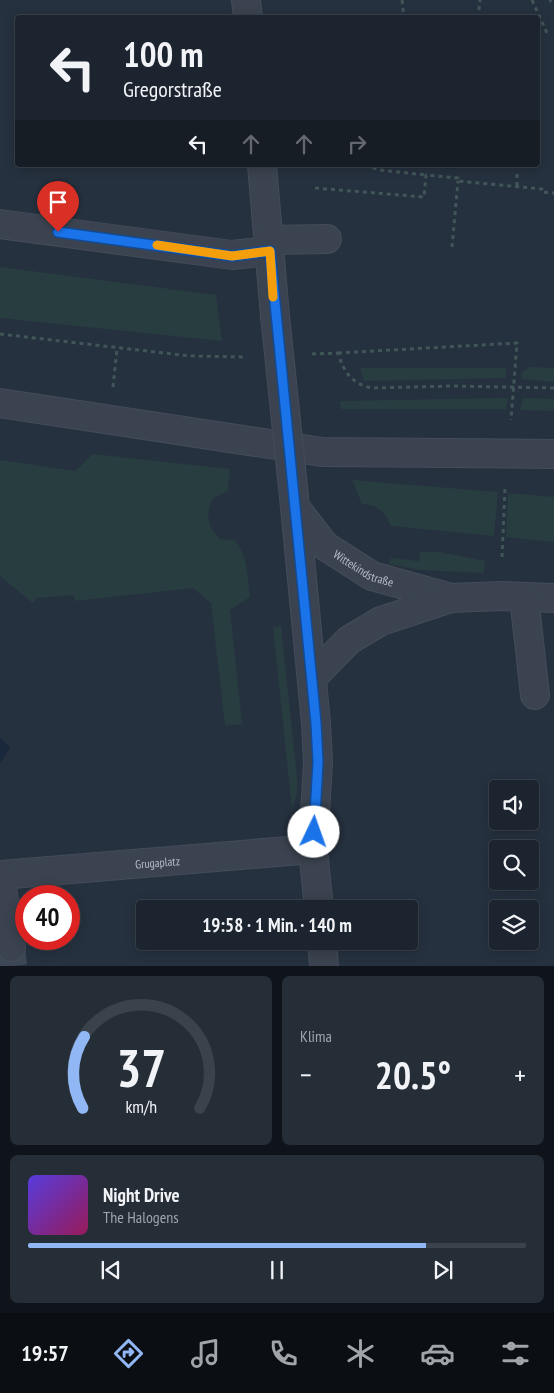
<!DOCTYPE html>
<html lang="de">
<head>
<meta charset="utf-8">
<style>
  body { margin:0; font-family:"PT Sans Narrow",sans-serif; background:#252d37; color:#f1f3f6; height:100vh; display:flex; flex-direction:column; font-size:19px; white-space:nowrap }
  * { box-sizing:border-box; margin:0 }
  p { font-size:16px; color:#a0a5aa }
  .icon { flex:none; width:28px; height:28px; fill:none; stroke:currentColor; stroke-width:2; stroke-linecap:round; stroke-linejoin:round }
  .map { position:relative; height:966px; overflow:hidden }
  .sheet { display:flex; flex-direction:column; gap:10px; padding:10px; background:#0f141a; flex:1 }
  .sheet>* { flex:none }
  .banner { position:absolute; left:15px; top:15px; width:525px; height:152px; border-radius:5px; box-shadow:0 2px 12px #0003,0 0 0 1px #3a424b; background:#1c252f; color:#f1f3f6; overflow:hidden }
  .tools { position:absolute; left:489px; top:780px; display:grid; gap:10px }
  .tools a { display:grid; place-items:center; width:50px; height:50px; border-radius:5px; background:#1c252f; box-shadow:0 2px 12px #0003,0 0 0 1px #3a424b; font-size:25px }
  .speed { position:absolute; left:15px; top:885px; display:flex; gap:10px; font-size:25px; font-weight:700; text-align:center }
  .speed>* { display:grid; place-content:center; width:65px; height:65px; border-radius:50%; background:#1c252f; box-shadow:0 2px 12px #0003,0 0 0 1px #3a424b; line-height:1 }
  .speed .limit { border:8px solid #d22; background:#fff; color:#111 }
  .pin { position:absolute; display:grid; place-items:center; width:42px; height:42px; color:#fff; margin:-51px -21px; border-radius:50% 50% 50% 0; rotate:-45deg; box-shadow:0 0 5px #0007 }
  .pin .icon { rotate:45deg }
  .me { position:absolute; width:55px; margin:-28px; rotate:3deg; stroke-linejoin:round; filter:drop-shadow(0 0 4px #0008) }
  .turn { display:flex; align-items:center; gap:18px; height:105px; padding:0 25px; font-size:22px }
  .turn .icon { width:65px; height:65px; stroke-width:2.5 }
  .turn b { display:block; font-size:35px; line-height:42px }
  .lanes { display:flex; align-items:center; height:48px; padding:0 25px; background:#0003; justify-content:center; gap:25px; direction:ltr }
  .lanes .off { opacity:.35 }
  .big { font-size:38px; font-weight:800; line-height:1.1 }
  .sheet .tile { flex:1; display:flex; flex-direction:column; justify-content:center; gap:8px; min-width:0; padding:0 18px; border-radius:8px; background:#252d37 }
  .sheet .dial { align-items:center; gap:0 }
  .dial svg { height:130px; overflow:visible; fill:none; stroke:#3a424b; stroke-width:7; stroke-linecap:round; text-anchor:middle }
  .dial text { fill:#f1f3f6; stroke:none }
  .song { display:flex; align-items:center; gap:15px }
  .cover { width:60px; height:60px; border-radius:8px; background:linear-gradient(135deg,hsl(250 70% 55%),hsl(330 70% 35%)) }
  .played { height:5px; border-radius:2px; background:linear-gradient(90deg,#91b7f4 80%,#3a424b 80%) }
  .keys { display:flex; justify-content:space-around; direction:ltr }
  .heat { display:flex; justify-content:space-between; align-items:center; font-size:28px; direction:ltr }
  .sheet .tiles { flex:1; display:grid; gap:10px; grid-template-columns:1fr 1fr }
  .tile:last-child { grid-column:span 2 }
  .trip { position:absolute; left:136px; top:900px; width:282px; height:50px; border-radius:5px; background:#1c252f; box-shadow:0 2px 12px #0003,0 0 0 1px #3a424b; font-weight:800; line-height:50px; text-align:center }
  .tabs { display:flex; height:80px; justify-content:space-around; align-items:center; background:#0b0f13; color:#a0a5aa }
  .tabs .icon { width:35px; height:35px }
  .tabs .active { color:#91b7f4 }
  .tabs b { font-size:22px; color:#f1f3f6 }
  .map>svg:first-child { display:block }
  .green { fill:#283d40 }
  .water { fill:#19283d }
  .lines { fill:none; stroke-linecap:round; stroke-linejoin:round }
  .minor-tunnel { stroke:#3c4654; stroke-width:28; stroke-dasharray:28 14; stroke-linecap:butt }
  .minor-casing { stroke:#444c58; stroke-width:30 }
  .path { stroke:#415658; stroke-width:3; stroke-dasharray:4 4; stroke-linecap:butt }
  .minor { stroke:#3a434f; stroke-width:28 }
  .minor-bridge-casing { stroke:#444c58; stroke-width:30; stroke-linecap:butt }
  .minor-bridge { stroke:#3a434f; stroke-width:28 }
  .route-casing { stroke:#114b97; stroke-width:12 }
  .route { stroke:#1a73e8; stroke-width:9 }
  .slow { stroke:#f59e0b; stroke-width:9 }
  .labels { text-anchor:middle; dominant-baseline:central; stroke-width:5; stroke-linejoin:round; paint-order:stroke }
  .street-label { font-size:12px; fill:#b7bec9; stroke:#1f2834 }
</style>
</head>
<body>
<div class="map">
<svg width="554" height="966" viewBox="0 0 554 966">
  <rect width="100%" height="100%" fill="#26313f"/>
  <!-- green -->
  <g class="green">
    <path d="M0 267 216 295 222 341 0 318Z"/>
    <path d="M530 367 554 368V382L522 379V372Z"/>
    <path d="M360 368H506V378L364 381Z"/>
    <path d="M508 398 506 409H341L340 401Z"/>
    <path d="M523 398 554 399V411L520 410Z"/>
    <path d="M93 454 230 469 228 491 213 498C205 515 207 525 220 539L234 540C249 556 247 577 250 597L230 610 242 724 225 726 211 603 193 588 75 601 74 595 37 598 33 603 0 576V460L75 471Z"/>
    <path d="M352 480 498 492 494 536 391 526C384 511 379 505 362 504Z"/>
    <path d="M508 493 554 497V542L506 537Z"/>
    <path d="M420 552H440L485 561 484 573 420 570 389 564 391 558 419 561Z"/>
    <path d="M281 626 297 778V793L292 809 273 627Z"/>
  </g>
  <!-- water -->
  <path class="water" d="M0 738 10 747 0 764Z"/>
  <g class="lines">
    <!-- minor-tunnel -->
    <path class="minor-tunnel" d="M11 947 13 966"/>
    <defs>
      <g id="minor">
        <path d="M246 0 248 18"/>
        <path d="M262 165 275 316"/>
        <path d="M0 224 232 255 269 251"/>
        <path d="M269 240 327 239"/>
        <path d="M0 403 322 452 554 454"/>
        <path d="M294 497 316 723 318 762 313 849 319 909"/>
        <path id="s1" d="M295 507 325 546 372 576 451 598 503 596 554 598"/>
        <path d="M524 597 535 695"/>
        <path d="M312 678 349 640 381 621 451 598"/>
        <path id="s2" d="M0 875 313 849"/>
        <path d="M0 875 11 947"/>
        <path d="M322 941 324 966"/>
      </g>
    </defs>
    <!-- minor casing -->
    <use href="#minor" class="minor-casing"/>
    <!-- path -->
    <g class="path">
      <path d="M402 0 404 18"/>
      <path d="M532 0 547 33"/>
      <path d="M550 0 551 2"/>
      <path d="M478 18 480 0"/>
      <path d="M365 165 380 170 426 175"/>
      <path d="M517 186V174"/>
      <path d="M315 188 424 197 426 175 458 178V181L542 189V192L554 193"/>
      <path d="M452 247 458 181"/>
      <path d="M0 334 190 356 246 357"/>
      <path d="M338 353 517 343 511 420"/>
      <path d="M312 354 338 353C344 372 351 383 371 388L454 386 554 388"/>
      <path d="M113 387 117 349"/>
      <path d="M502 557 505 488"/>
    </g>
    <!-- minor -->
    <use href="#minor" class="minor"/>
    <defs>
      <path id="minor-bridge" d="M275 316 294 497"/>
    </defs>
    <!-- minor-bridge casing -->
    <use href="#minor-bridge" class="minor-bridge-casing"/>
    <!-- minor-bridge -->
    <use href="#minor-bridge" class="minor-bridge"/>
  </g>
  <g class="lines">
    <defs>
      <path id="route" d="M58 232 232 256 270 251 316 723 318 762 314 832"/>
    </defs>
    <!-- route casing -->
    <use href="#route" class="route-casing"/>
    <!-- route -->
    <use href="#route" class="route"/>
    <!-- slow -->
    <path class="slow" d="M157 245 232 256 270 251 273 297"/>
  </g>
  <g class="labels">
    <!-- street labels -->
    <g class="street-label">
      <text stroke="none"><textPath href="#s1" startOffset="94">Wittekindstraße</textPath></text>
      <text stroke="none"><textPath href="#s2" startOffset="158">Grugaplatz</textPath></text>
    </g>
  </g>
</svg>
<div class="tools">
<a><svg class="icon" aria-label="sound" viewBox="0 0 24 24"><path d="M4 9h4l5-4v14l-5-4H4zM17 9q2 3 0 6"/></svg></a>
<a><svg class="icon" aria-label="search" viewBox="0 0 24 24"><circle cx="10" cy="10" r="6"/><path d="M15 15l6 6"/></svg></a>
<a><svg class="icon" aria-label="layers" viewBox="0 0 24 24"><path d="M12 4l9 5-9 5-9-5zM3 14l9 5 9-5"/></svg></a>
</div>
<div class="speed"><div class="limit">40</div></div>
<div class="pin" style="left:58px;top:232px;background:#d93025"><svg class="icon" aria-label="arrive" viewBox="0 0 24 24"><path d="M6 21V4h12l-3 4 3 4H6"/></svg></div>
<svg class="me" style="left:314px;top:832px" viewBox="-20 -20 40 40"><circle r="19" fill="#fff"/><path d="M0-13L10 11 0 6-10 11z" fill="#1a73e8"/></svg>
<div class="trip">19:58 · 1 Min. · 140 m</div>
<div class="banner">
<div class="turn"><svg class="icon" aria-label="left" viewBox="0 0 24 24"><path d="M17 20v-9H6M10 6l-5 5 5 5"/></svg><div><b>100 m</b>Gregorstraße</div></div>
<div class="lanes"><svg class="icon" aria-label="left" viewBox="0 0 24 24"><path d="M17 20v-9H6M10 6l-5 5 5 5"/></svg><svg class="icon off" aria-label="ahead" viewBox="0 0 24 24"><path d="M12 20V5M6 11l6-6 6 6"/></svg><svg class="icon off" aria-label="ahead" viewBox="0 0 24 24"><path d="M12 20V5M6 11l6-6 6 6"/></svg><svg class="icon off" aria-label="right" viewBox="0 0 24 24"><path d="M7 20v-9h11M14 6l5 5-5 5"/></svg></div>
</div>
</div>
<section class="sheet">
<div class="tiles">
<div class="tile dial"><svg viewBox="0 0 100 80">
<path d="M14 69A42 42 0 1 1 86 69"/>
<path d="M14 69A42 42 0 0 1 15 25" stroke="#91b7f4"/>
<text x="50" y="56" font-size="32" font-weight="700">37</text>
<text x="50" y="72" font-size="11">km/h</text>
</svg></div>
<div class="tile"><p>Klima</p>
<div class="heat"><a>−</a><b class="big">20.5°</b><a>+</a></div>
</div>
<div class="tile">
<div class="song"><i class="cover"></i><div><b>Night Drive</b><p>The Halogens</p></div></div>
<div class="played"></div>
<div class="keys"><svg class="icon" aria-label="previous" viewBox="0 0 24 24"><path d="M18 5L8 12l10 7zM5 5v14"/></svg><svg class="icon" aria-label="pause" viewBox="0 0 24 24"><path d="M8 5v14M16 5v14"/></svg><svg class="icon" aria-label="next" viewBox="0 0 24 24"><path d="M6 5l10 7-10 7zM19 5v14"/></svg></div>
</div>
</div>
</section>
<nav class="tabs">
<b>19:57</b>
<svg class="icon active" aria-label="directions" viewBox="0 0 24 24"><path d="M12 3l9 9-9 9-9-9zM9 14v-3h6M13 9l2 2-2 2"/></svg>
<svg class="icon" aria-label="music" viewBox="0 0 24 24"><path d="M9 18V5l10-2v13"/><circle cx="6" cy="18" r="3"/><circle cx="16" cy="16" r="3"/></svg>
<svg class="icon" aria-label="phone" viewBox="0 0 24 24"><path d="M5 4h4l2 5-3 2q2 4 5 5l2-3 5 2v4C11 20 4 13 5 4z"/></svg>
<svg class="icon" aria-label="climate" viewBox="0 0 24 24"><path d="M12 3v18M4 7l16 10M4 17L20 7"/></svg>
<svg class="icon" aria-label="car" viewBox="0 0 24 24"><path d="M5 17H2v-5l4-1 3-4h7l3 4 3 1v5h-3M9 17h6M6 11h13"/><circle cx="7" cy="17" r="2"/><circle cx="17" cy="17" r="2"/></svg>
<svg class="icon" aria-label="filters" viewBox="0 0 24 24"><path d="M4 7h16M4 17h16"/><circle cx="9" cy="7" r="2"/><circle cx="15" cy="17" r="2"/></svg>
</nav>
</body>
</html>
